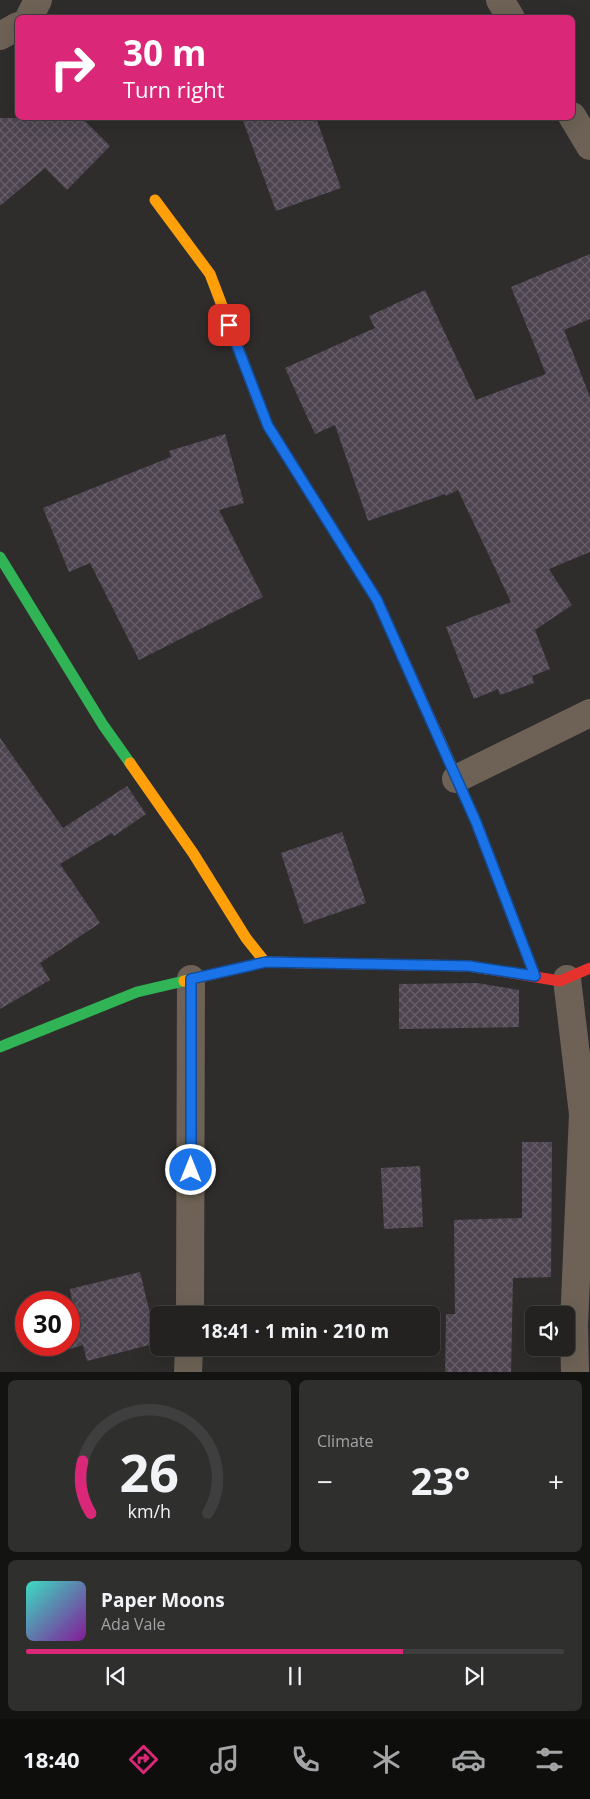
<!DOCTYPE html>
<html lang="en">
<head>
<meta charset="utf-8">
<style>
  body { margin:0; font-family:"Open Sans",sans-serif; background:#2f2f2e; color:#f1f3f6; height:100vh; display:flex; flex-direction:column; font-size:19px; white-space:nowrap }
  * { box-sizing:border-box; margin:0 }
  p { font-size:16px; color:#a3a4a5 }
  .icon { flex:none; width:28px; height:28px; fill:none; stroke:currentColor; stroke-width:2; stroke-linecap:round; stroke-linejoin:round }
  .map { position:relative; height:1372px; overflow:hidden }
  .sheet { display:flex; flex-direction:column; gap:8px; padding:8px; background:#131312; flex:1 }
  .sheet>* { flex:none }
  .guide { position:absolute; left:15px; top:15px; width:560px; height:105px; border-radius:8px; box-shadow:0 5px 20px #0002,0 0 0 1px #403f3f; background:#db2777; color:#fff; overflow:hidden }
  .tools { position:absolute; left:525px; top:1306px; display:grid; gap:10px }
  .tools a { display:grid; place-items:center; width:50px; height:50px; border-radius:8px; background:#232221; box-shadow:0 5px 20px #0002,0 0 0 1px #403f3f; font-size:25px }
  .speed { position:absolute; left:15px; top:1291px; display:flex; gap:10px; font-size:25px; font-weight:700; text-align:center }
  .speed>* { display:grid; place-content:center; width:65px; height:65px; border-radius:50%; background:#232221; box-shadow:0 5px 20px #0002,0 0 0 1px #403f3f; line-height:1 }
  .speed .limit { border:8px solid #d22; background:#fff; color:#111 }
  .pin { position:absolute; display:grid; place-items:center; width:42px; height:42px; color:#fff; margin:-21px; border-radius:10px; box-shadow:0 2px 8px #0006 }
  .me { position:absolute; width:55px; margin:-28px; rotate:0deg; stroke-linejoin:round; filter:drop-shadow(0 0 4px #0008) }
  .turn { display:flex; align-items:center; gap:18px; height:105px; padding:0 25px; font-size:22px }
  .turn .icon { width:65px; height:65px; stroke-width:2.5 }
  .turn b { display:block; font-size:35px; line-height:42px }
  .big { font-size:38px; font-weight:700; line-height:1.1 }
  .sheet .card { flex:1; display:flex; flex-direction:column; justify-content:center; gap:8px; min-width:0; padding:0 18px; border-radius:8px; background:#2f2f2e }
  .sheet .dial { align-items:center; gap:0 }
  .dial svg { height:130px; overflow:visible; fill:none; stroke:#403f3f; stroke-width:7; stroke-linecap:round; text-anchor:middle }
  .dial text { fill:#f1f3f6; stroke:none }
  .song { display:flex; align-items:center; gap:15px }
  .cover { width:60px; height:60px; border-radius:8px; background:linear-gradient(135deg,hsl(170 70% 55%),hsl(290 70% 35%)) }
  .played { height:5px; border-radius:2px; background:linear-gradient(90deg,#db2777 70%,#403f3f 70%) }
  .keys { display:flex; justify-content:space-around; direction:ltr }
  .heat { display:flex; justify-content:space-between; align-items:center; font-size:28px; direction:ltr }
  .sheet .tiles { flex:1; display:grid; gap:8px; grid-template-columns:1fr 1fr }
  .card:last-child { grid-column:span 2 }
  .trip { position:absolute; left:150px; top:1306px; width:290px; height:50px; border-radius:8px; background:#232221; box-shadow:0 5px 20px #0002,0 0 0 1px #403f3f; font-weight:700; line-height:50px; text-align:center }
  .tab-bar { display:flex; height:80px; justify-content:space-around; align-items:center; background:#0e0e0d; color:#a3a4a5 }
  .tab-bar .icon { width:35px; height:35px }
  .tab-bar .selected { color:#db2777 }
  .tab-bar b { font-size:22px; color:#f1f3f6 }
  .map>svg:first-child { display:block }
  .building { fill:url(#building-cross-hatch) }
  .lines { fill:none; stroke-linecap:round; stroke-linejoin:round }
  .street { stroke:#6d6255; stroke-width:28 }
  .fast { stroke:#30b455; stroke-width:11 }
  .slow { stroke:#ff9f0a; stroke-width:11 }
  .jam { stroke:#e5322d; stroke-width:11 }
  .route-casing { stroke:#114b97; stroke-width:12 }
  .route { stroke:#1a73e8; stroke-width:9 }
</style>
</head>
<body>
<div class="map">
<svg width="590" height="1372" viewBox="0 0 590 1372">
  <defs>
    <pattern id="building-cross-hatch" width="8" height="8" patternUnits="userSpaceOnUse" patternTransform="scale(1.25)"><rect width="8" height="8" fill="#4d4450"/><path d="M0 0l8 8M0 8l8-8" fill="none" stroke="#675f69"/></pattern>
  </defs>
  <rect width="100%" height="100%" fill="#2f2d2c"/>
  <!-- building -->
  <g class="building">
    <path d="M0 118H82L110 146 67 190 45 168 0 206Z"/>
    <path d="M242 118H316L341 188 276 211Z"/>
    <path d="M590 254V319L564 330 590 397V552L549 569 572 605 535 630 550 669 532 676 534 683 500 695 498 689 474 699 446 627 511 602 458 490 446 496 445 494 368 521 335 425 315 434 285 368 375 328 369 316 425 290 476 400 546 374 511 287Z"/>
    <path d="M225 434 244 503 219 510 263 597 139 660 90 563 69 572 43 508 171 457 169 451Z"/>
    <path d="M0 738 63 828 127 786 146 814 114 836 112 833 60 864 100 923 40 963 50 980 0 1009Z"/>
    <path d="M342 832 366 903 304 924 281 853Z"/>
    <path d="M477 983 519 990V1027L399 1029V984Z"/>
    <path d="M522 1142H552L551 1277 513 1278 511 1372H445L446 1314H455L454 1220 522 1218Z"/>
    <path d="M420 1166 423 1227 384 1229 381 1168Z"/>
    <path d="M140 1272 157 1343 87 1361 83 1345 50 1355 47 1345H69V1302H65L72 1301 70 1289Z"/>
  </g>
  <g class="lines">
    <!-- street -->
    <g class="street">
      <path d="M500 0 511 18"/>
      <path d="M29 18 38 0"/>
      <path d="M0 36 18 26"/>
      <path d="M572 116 590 146"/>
      <path d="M456 779 590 713"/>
      <path d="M567 979 583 1114 574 1325 575 1372"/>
      <path d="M190 1315 191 979"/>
      <path d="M188 1372 189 1348"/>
    </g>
    <!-- fast -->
    <g class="fast">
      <path d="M0 557 103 725 130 763"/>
      <path d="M0 1047 137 992 184 981"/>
    </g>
    <!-- slow -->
    <g class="slow">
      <path d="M155 200 210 274 262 411"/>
      <path d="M435 729 476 822 535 976"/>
      <path d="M130 763 193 853 246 938 265 962"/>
      <path d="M184 981 265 962 469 966 487 969"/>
    </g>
    <!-- jam -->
    <g class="jam">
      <path d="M262 411 268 426 377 600 435 729"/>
      <path d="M487 969 560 981 590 968"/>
    </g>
  </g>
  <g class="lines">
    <defs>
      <path id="route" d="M191 1170V979L266 962 469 966 535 976 476 822 377 600 268 426 229 325"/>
    </defs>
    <!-- route casing -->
    <use href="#route" class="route-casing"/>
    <!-- route -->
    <use href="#route" class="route"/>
  </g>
</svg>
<div class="tools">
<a><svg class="icon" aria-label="sound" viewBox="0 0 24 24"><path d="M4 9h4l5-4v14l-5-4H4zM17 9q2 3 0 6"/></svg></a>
</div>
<div class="speed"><div class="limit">30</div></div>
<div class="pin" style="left:229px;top:325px;background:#d93025"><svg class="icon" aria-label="arrive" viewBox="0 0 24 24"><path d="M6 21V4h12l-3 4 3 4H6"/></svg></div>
<svg class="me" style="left:191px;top:1170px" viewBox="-20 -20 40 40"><circle r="17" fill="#1a73e8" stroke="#fff" stroke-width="3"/><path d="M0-11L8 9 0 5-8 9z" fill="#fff"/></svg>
<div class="trip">18:41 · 1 min · 210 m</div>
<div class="guide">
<div class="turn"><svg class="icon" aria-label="right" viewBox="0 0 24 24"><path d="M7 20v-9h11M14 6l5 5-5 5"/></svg><div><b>30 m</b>Turn right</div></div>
</div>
</div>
<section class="sheet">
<div class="tiles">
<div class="card dial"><svg viewBox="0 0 100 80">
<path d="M14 69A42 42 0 1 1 86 69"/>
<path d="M14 69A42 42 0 0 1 9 37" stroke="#db2777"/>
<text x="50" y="56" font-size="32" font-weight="700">26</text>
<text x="50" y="72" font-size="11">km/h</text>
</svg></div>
<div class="card"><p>Climate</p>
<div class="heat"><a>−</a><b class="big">23°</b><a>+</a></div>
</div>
<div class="card">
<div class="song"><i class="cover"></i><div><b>Paper Moons</b><p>Ada Vale</p></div></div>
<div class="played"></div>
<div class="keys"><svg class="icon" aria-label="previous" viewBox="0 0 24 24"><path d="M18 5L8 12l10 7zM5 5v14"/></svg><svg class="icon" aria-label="pause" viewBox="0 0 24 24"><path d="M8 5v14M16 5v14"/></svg><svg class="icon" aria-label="next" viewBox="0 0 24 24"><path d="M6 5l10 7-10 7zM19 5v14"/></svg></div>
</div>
</div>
</section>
<nav class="tab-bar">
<b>18:40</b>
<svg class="icon selected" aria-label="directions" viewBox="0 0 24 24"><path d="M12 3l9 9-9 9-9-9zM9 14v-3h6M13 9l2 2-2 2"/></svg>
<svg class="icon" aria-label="music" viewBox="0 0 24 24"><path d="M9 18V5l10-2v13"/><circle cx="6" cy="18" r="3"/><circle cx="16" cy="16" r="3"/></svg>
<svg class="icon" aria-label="phone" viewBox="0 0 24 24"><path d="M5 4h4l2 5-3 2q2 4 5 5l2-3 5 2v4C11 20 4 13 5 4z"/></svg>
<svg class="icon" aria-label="climate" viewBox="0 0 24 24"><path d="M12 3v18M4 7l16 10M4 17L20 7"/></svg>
<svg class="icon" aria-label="car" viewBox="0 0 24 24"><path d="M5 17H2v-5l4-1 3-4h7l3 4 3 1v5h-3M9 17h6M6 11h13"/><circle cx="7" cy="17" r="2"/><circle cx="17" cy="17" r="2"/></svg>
<svg class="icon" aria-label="filters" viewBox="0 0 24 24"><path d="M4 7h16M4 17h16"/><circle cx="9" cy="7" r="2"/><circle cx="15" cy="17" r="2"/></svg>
</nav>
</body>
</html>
